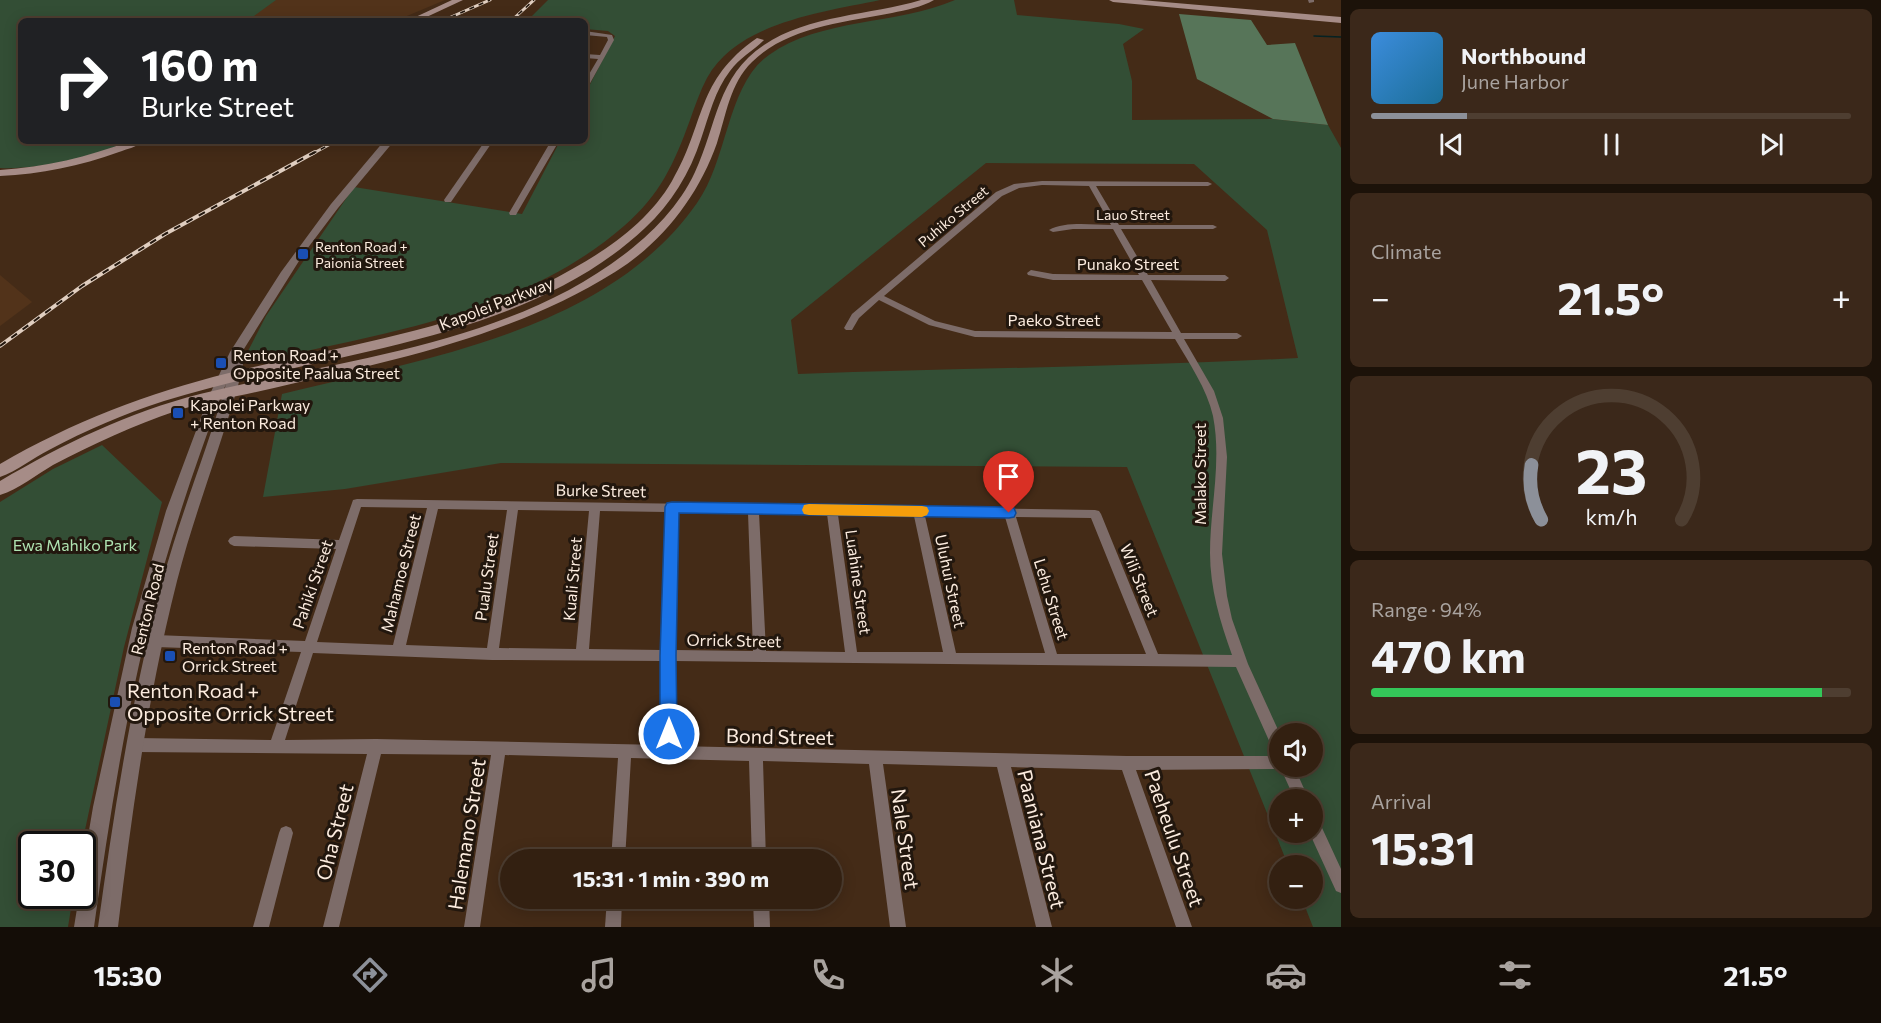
<!DOCTYPE html>
<html lang="en">
<head>
<meta charset="utf-8">
<style>
  body { margin:0; font-family:Commissioner,sans-serif; background:#3b281a; color:#f1f3f6; height:100vh; display:flex; flex-direction:column; font-size:22px; white-space:nowrap }
  * { box-sizing:border-box; margin:0 }
  p { font-size:20px; color:#a9a39f }
  .icon { flex:none; width:33px; height:33px; fill:none; stroke:currentColor; stroke-width:2; stroke-linecap:round; stroke-linejoin:round }
  .map { position:relative; flex:1; overflow:hidden }
  .panel { display:flex; flex-direction:column; gap:9px; padding:9px; background:#1c1209; width:540px }
  .panel>* { flex:none }
  .top-card { position:absolute; left:18px; top:18px; width:570px; height:126px; border-radius:9px; box-shadow:0 3px 15px #0003,0 0 0 2px #4e3e31; background:#202124; color:#fff; overflow:hidden }
  .tools { position:absolute; left:1269px; top:723px; display:grid; gap:12px }
  .tools a { display:grid; place-items:center; width:54px; height:54px; border-radius:50%; background:#332011; box-shadow:0 3px 15px #0003,0 0 0 2px #4e3e31; font-size:30px }
  .speed { position:absolute; left:18px; top:831px; display:flex; gap:12px; font-size:30px; font-weight:700; text-align:center }
  .speed>* { display:grid; place-content:center; width:78px; height:78px; border-radius:50%; background:#332011; box-shadow:0 3px 15px #0003,0 0 0 2px #4e3e31; line-height:1 }
  .speed .limit { border:3px solid #111; border-radius:9px; background:#fff; color:#111 }
  .pin { position:absolute; display:grid; place-items:center; width:51px; height:51px; color:#fff; margin:-62px -26px; border-radius:50% 50% 50% 0; rotate:-45deg; box-shadow:0 0 6px #0007 }
  .pin .icon { rotate:45deg }
  .me { position:absolute; width:66px; margin:-33px; rotate:0deg; stroke-linejoin:round; filter:drop-shadow(0 0 4px #0008) }
  .turn { display:flex; align-items:center; gap:21px; height:126px; padding:0 24px; font-size:27px }
  .turn .icon { width:78px; height:78px; stroke-width:2.5 }
  .turn b { display:block; font-size:42px; line-height:51px }
  .big { font-size:45px; font-weight:700; line-height:1.1 }
  .panel .tile { flex:1; display:flex; flex-direction:column; justify-content:center; gap:9px; min-width:0; padding:0 21px; border-radius:9px; background:#3b281a }
  .panel .dial { align-items:center; gap:0 }
  .dial svg { height:156px; overflow:visible; fill:none; stroke:#4e3e31; stroke-width:7; stroke-linecap:round; text-anchor:middle }
  .dial text { fill:#f1f3f6; stroke:none }
  .song { display:flex; align-items:center; gap:18px }
  .cover { width:72px; height:72px; border-radius:9px; background:linear-gradient(135deg,hsl(210 70% 55%),hsl(200 70% 35%)) }
  .played { height:6px; border-radius:3px; background:linear-gradient(90deg,#8c9099 20%,#4e3e31 20%) }
  .keys { display:flex; justify-content:space-around; direction:ltr }
  .heat { display:flex; justify-content:space-between; align-items:center; font-size:33px; direction:ltr }
  .charge { height:9px; border-radius:4px; background:linear-gradient(90deg,#34c759 94%,#4e3e31 0) }
  .trip { position:absolute; left:500px; top:849px; width:342px; height:60px; border-radius:30px; background:#332011; box-shadow:0 3px 15px #0003,0 0 0 2px #4e3e31; font-weight:700; line-height:60px; text-align:center }
  .menu { display:flex; height:96px; justify-content:space-around; align-items:center; background:#140d07; color:#a9a39f }
  .menu .icon { width:42px; height:42px }
  .menu .on { color:#8c9099 }
  .menu b { font-size:27px; color:#f1f3f6 }
  main { display:flex; flex:1; min-height:0 }
  .map>svg:first-child { display:block }
  .built { fill:#52331a }
  .green { fill:#334e35; fill-rule:evenodd }
  .forest { fill:#577559 }
  .lines { fill:none; stroke-linecap:round; stroke-linejoin:round }
  .stream { stroke:#052223; stroke-width:1.5 }
  .minor { fill:#7d6c69; fill-rule:evenodd }
  .tertiary { fill:#7d6c69; fill-rule:evenodd }
  .secondary { fill:#a68c87; fill-rule:evenodd }
  .rail-far1-casing { stroke:#e0cec0; stroke-width:3 }
  .rail-casing { stroke:#e0cec0; stroke-width:4 }
  .rail-far1 { stroke:#22170e; stroke-width:1.5; stroke-dasharray:5; stroke-linecap:butt }
  .rail { stroke:#22170e; stroke-width:2; stroke-dasharray:7; stroke-linecap:butt }
  .route { fill:#1a73e8; stroke:#114b97; stroke-width:1.5 }
  .slow { fill:#f59e0b }
  .transit-dot { fill:#1a4fb4; stroke:#22170e; stroke-width:2 }
  .labels { text-anchor:middle; dominant-baseline:central; stroke-width:6; stroke-linejoin:round; paint-order:stroke }
  .far-street-label { font-size:14px; fill:#fcecdf; stroke:#22170e }
  .far-poi-label { font-size:14px; fill:#fcecdf; stroke:#22170e; text-anchor:start }
  .street-label { font-size:16px; fill:#fcecdf; stroke:#22170e }
  .poi-label { font-size:16px; fill:#fcecdf; stroke:#22170e; text-anchor:start }
  .park-label { font-size:16px; fill:#b0e4b2; stroke:#22170e }
  .near-poi-label { font-size:20px; fill:#fcecdf; stroke:#22170e; text-anchor:start }
  .near-street-label { font-size:20px; fill:#fcecdf; stroke:#22170e }
</style>
</head>
<body>
<main>
<div class="map">
<svg width="1341" height="927" viewBox="0 0 1341 927">
  <rect width="100%" height="100%" fill="#442b17"/>
  <!-- built -->
  <g class="built">
    <path d="M37 0H445L395 21H21L20 163 0 12Z"/>
    <path d="M0 275 32 302 0 326Z"/>
  </g>
  <!-- green -->
  <g class="green">
    <path d="M0 0H276L247 21H21V141H130C94 156 40 170 0 168Z"/>
    <path d="M548 0H880C824 12 738 22 707 78 700 91 695 106 690 120 674 164 660 195 624 226 521 316 376 334 248 364V351L266 316 354 187 522 214 560 141H585V94L615 36 608 31 585 29V21H527Z"/>
    <path d="M955 0H1014L1017 15 1119 24 1144 29 1123 44 1132 81V120L1273 119 1328 125 1341 148V927H1313L1302 899 1312 898V866L1288 865 1127 467 501 463 345 489 263 497 282 394C423 359 608 331 697 203 728 160 727 84 769 55 820 18 897 25 955 0ZM986 163 1194 164 1267 230 1298 358C1131 367 964 368 798 374L791 320ZM1280 734H1312V766H1280ZM1280 800H1312V832H1280Z"/>
    <path d="M102 445 162 502 124 647 82 844H32V896H73L68 927H0V502L53 469Z"/>
  </g>
  <!-- forest -->
  <path class="forest" d="M1179 14 1251 20 1267 45 1295 43 1328 125 1273 119 1197 79Z"/>
  <g class="lines">
    <!-- stream -->
    <path class="stream" d="M1314 36 1341 37"/>
    <!-- minor -->
    <g class="minor">
      <path d="M1308 0H1314V2L1309 3Z"/>
      <path d="M585 31 612 35 614 40 588 87 585 89V81L598 59 585 58V54L600 55 608 40 607 37 585 35Z"/>
      <path d="M485 141H493L451 202H445L444 200Z"/>
      <path d="M551 141H559L517 213 516 215H510L509 213Z"/>
      <path d="M1042 181 1208 182 1212 184 1208 186H1096L1119 225H1213L1217 227 1213 229H1121L1148 275H1225L1229 278 1225 281 1151 280 1181 333H1237L1242 336 1237 339H1184L1214 391 1223 418 1227 457 1222 554 1227 596 1232 619 1248 664 1280 734V755L1275 754 1236 667 674 661 676 746 1127 756H1280V766H1294L1309 800H1295L1281 769 1136 770 1192 927H1176L1122 770 1011 767 1052 927H1036L997 767 883 764 906 927H890L869 764 763 761 766 860H752L749 761 631 758 625 860H611L618 758 505 755 480 927H464L491 755 381 754 339 927H323L367 754 136 752 131 750 129 745 131 740 136 738 271 740 301 652 156 647 152 645 150 641 152 637 156 635 305 641 336 549 234 546 230 544 228 541 230 538 234 536 339 540 352 503 353 500 357 499 1095 510 1099 511 1101 514 1158 654 1232 655C1220 622 1210 588 1210 553 1210 508 1222 462 1213 416 1207 389 1189 363 1175 339L975 337 929 325 879 300 859 318 852 330H846L844 328 852 314 996 192 1014 184ZM1042 185 1089 186 1111 225C1092 225 1065 221 1049 230L1053 232 1073 229H1113L1139 275 1053 274 1031 270 1027 273 1028 275 1053 280H1142L1172 332 975 331 935 321 884 296 1002 196 1019 188ZM361 507 427 508 393 645 317 642ZM438 509 507 510 487 648 406 645ZM518 510 589 511 576 649 499 648ZM600 511 666 512 662 650 589 649ZM677 512 748 513 753 651 674 650ZM759 513 827 514 845 652 766 651ZM838 515 914 516 943 652H857ZM925 516 1005 517 1045 653H956ZM1016 517 1091 518 1146 654H1057ZM313 653 492 660 662 661V745L376 739 285 740Z"/>
      <path d="M1312 815 1317 817 1341 869V893L1336 891 1309 832H1312Z"/>
      <path d="M286 826 291 828 293 833 269 927H253L279 833 281 828Z"/>
      <path d="M607 898H622L621 927H605Z"/>
      <path d="M753 898H769L770 927H754Z"/>
    </g>
    <!-- tertiary -->
    <path class="tertiary" d="M384 141H394L338 208 304 253 237 360 243 364 238 386C219 451 194 515 177 581 148 695 132 811 118 927H98C114 811 132 696 162 583 180 515 207 451 226 384L221 396C200 452 180 510 163 569 130 686 111 806 94 927H74L79 896H82V872L93 807 132 628 166 511 209 396 230 352 281 272 331 204Z"/>
    <!-- secondary -->
    <g class="secondary">
      <path d="M452 0H463L418 21H407Z"/>
      <path d="M921 0H934C922 7 906 10 892 13 845 22 787 27 752 62 730 83 726 116 717 143 699 195 662 243 615 272 511 337 391 361 274 388 241 396 208 401 176 411 134 425 93 444 53 465 36 475 19 489 0 495V481C63 444 129 412 200 394 323 364 456 350 569 290 618 263 671 224 695 172 717 125 717 76 764 45 808 15 871 15 921 0Z"/>
      <path d="M1109 0H1141L1341 17V23L1113 2Z"/>
      <path d="M757 38 764 40C753 51 739 58 730 71 715 90 709 116 701 139 690 173 671 204 645 228 522 344 319 352 164 401 124 414 86 430 49 450 33 458 17 471 0 477V464C72 422 148 393 229 373 346 344 469 330 574 268 612 247 650 219 672 181 706 123 695 81 757 38Z"/>
      <path d="M130 141H144C137 147 127 149 119 152 80 166 41 174 0 176V170C45 167 88 157 130 141Z"/>
    </g>
    <defs>
      <g id="rail-far1">
        <path d="M442 21 490 0"/>
        <path d="M511 21 534 0"/>
        <path d="M312 154 336 141"/>
      </g>
      <path id="rail" d="M0 346 82 286 165 234 315 152"/>
    </defs>
    <!-- rail-far1 casing -->
    <use href="#rail-far1" class="rail-far1-casing"/>
    <!-- rail casing -->
    <use href="#rail" class="rail-casing"/>
    <!-- rail-far1 -->
    <use href="#rail-far1" class="rail-far1"/>
    <!-- rail -->
    <use href="#rail" class="rail"/>
  </g>
  <!-- route -->
  <path class="route" d="M672 502 1009 507 1014 508 1016 513 1014 517 1009 518 679 513 676 656 677 734 675 740 669 742 663 740 660 734V656L665 507 667 503Z"/>
  <!-- slow -->
  <path class="slow" d="M809 504 922 506 927 507 929 511 927 515 922 517 809 515 804 514 802 510 804 505Z"/>
  <!-- markers -->
  <g class="transit-dot">
    <rect x="297" y="248" width="12" height="12" rx="3"/>
    <rect x="215" y="357" width="12" height="12" rx="3"/>
    <rect x="172" y="407" width="12" height="12" rx="3"/>
    <rect x="164" y="650" width="12" height="12" rx="3"/>
    <rect x="109" y="696" width="12" height="12" rx="3"/>
  </g>
  <g class="labels">
    <!-- far-street labels -->
    <g class="far-street-label">
      <text x="1133" y="214">Lauo Street</text>
      <text transform="translate(953 216) rotate(-40)">Puhiko Street</text>
    </g>
    <!-- far-poi labels -->
    <g class="far-poi-label">
      <text x="315" y="246">Renton Road +<tspan x="315" dy="16">Paionia Street</tspan></text>
    </g>
    <!-- street labels -->
    <g class="street-label">
      <text x="1128" y="263">Punako Street</text>
      <text transform="translate(496 303) rotate(-21)">Kapolei Parkway</text>
      <text x="1054" y="319">Paeko Street</text>
      <text transform="translate(1199 474) rotate(-90)">Malako Street</text>
      <text transform="translate(601 490) rotate(1)">Burke Street</text>
      <text transform="translate(400 573) rotate(-76)">Mahamoe Street</text>
      <text transform="translate(486 577) rotate(-82)">Pualu Street</text>
      <text transform="translate(572 579) rotate(-85)">Kuali Street</text>
      <text transform="translate(1140 580) rotate(68)">Wili Street</text>
      <text transform="translate(951 581) rotate(78)">Uluhui Street</text>
      <text transform="translate(859 582) rotate(82)">Luahine Street</text>
      <text transform="translate(312 584) rotate(-71)">Pahiki Street</text>
      <text transform="translate(1052 599) rotate(73)">Lehu Street</text>
      <text transform="translate(147 609) rotate(-76)">Renton Road</text>
      <text transform="translate(734 640) rotate(1)">Orrick Street</text>
    </g>
    <!-- poi labels -->
    <g class="poi-label">
      <text x="233" y="354">Renton Road +<tspan x="233" dy="18">Opposite Paalua Street</tspan></text>
      <text x="190" y="404">Kapolei Parkway<tspan x="190" dy="18">+ Renton Road</tspan></text>
      <text x="182" y="647">Renton Road +<tspan x="182" dy="18">Orrick Street</tspan></text>
    </g>
    <!-- park labels -->
    <g class="park-label">
      <text x="75" y="544">Ewa Mahiko Park</text>
    </g>
    <!-- near-poi labels -->
    <g class="near-poi-label">
      <text x="127" y="690">Renton Road +<tspan x="127" dy="23">Opposite Orrick Street</tspan></text>
    </g>
    <!-- near-street labels -->
    <g class="near-street-label">
      <text transform="translate(780 736) rotate(1)">Bond Street</text>
      <text transform="translate(334 832) rotate(-76)">Oha Street</text>
      <text transform="translate(466 834) rotate(-81)">Halemano Street</text>
      <text transform="translate(1175 838) rotate(71)">Paeheulu Street</text>
      <text transform="translate(906 839) rotate(82)">Nale Street</text>
      <text transform="translate(1042 839) rotate(76)">Paaniana Street</text>
    </g>
  </g>
</svg>
<div class="tools">
<a><svg class="icon" aria-label="sound" viewBox="0 0 24 24"><path d="M4 9h4l5-4v14l-5-4H4zM17 9q2 3 0 6"/></svg></a>
<a>+</a>
<a>−</a>
</div>
<div class="speed"><div class="limit">30</div></div>
<div class="pin" style="left:1009px;top:513px;background:#d93025"><svg class="icon" aria-label="arrive" viewBox="0 0 24 24"><path d="M6 21V4h12l-3 4 3 4H6"/></svg></div>
<svg class="me" style="left:669px;top:734px" viewBox="-20 -20 40 40"><circle r="17" fill="#1a73e8" stroke="#fff" stroke-width="3"/><path d="M0-11L8 9 0 5-8 9z" fill="#fff"/></svg>
<div class="trip">15:31 · 1 min · 390 m</div>
<div class="top-card">
<div class="turn"><svg class="icon" aria-label="right" viewBox="0 0 24 24"><path d="M7 20v-9h11M14 6l5 5-5 5"/></svg><div><b>160 m</b>Burke Street</div></div>
</div>
</div>
<section class="panel">
<div class="tile">
<div class="song"><i class="cover"></i><div><b>Northbound</b><p>June Harbor</p></div></div>
<div class="played"></div>
<div class="keys"><svg class="icon" aria-label="previous" viewBox="0 0 24 24"><path d="M18 5L8 12l10 7zM5 5v14"/></svg><svg class="icon" aria-label="pause" viewBox="0 0 24 24"><path d="M8 5v14M16 5v14"/></svg><svg class="icon" aria-label="next" viewBox="0 0 24 24"><path d="M6 5l10 7-10 7zM19 5v14"/></svg></div>
</div>
<div class="tile"><p>Climate</p>
<div class="heat"><a>−</a><b class="big">21.5°</b><a>+</a></div>
</div>
<div class="tile dial"><svg viewBox="0 0 100 80">
<path d="M14 69A42 42 0 1 1 86 69"/>
<path d="M14 69A42 42 0 0 1 9 41" stroke="#8c9099"/>
<text x="50" y="56" font-size="32" font-weight="700">23</text>
<text x="50" y="72" font-size="11">km/h</text>
</svg></div>
<div class="tile"><p>Range · 94%</p><b class="big">470 km</b><div class="charge"></div></div>
<div class="tile"><p>Arrival</p><b class="big">15:31</b></div>
</section>
</main>
<nav class="menu">
<b>15:30</b>
<svg class="icon on" aria-label="directions" viewBox="0 0 24 24"><path d="M12 3l9 9-9 9-9-9zM9 14v-3h6M13 9l2 2-2 2"/></svg>
<svg class="icon" aria-label="music" viewBox="0 0 24 24"><path d="M9 18V5l10-2v13"/><circle cx="6" cy="18" r="3"/><circle cx="16" cy="16" r="3"/></svg>
<svg class="icon" aria-label="phone" viewBox="0 0 24 24"><path d="M5 4h4l2 5-3 2q2 4 5 5l2-3 5 2v4C11 20 4 13 5 4z"/></svg>
<svg class="icon" aria-label="climate" viewBox="0 0 24 24"><path d="M12 3v18M4 7l16 10M4 17L20 7"/></svg>
<svg class="icon" aria-label="car" viewBox="0 0 24 24"><path d="M5 17H2v-5l4-1 3-4h7l3 4 3 1v5h-3M9 17h6M6 11h13"/><circle cx="7" cy="17" r="2"/><circle cx="17" cy="17" r="2"/></svg>
<svg class="icon" aria-label="filters" viewBox="0 0 24 24"><path d="M4 7h16M4 17h16"/><circle cx="9" cy="7" r="2"/><circle cx="15" cy="17" r="2"/></svg>
<b>21.5°</b>
</nav>
</body>
</html>
